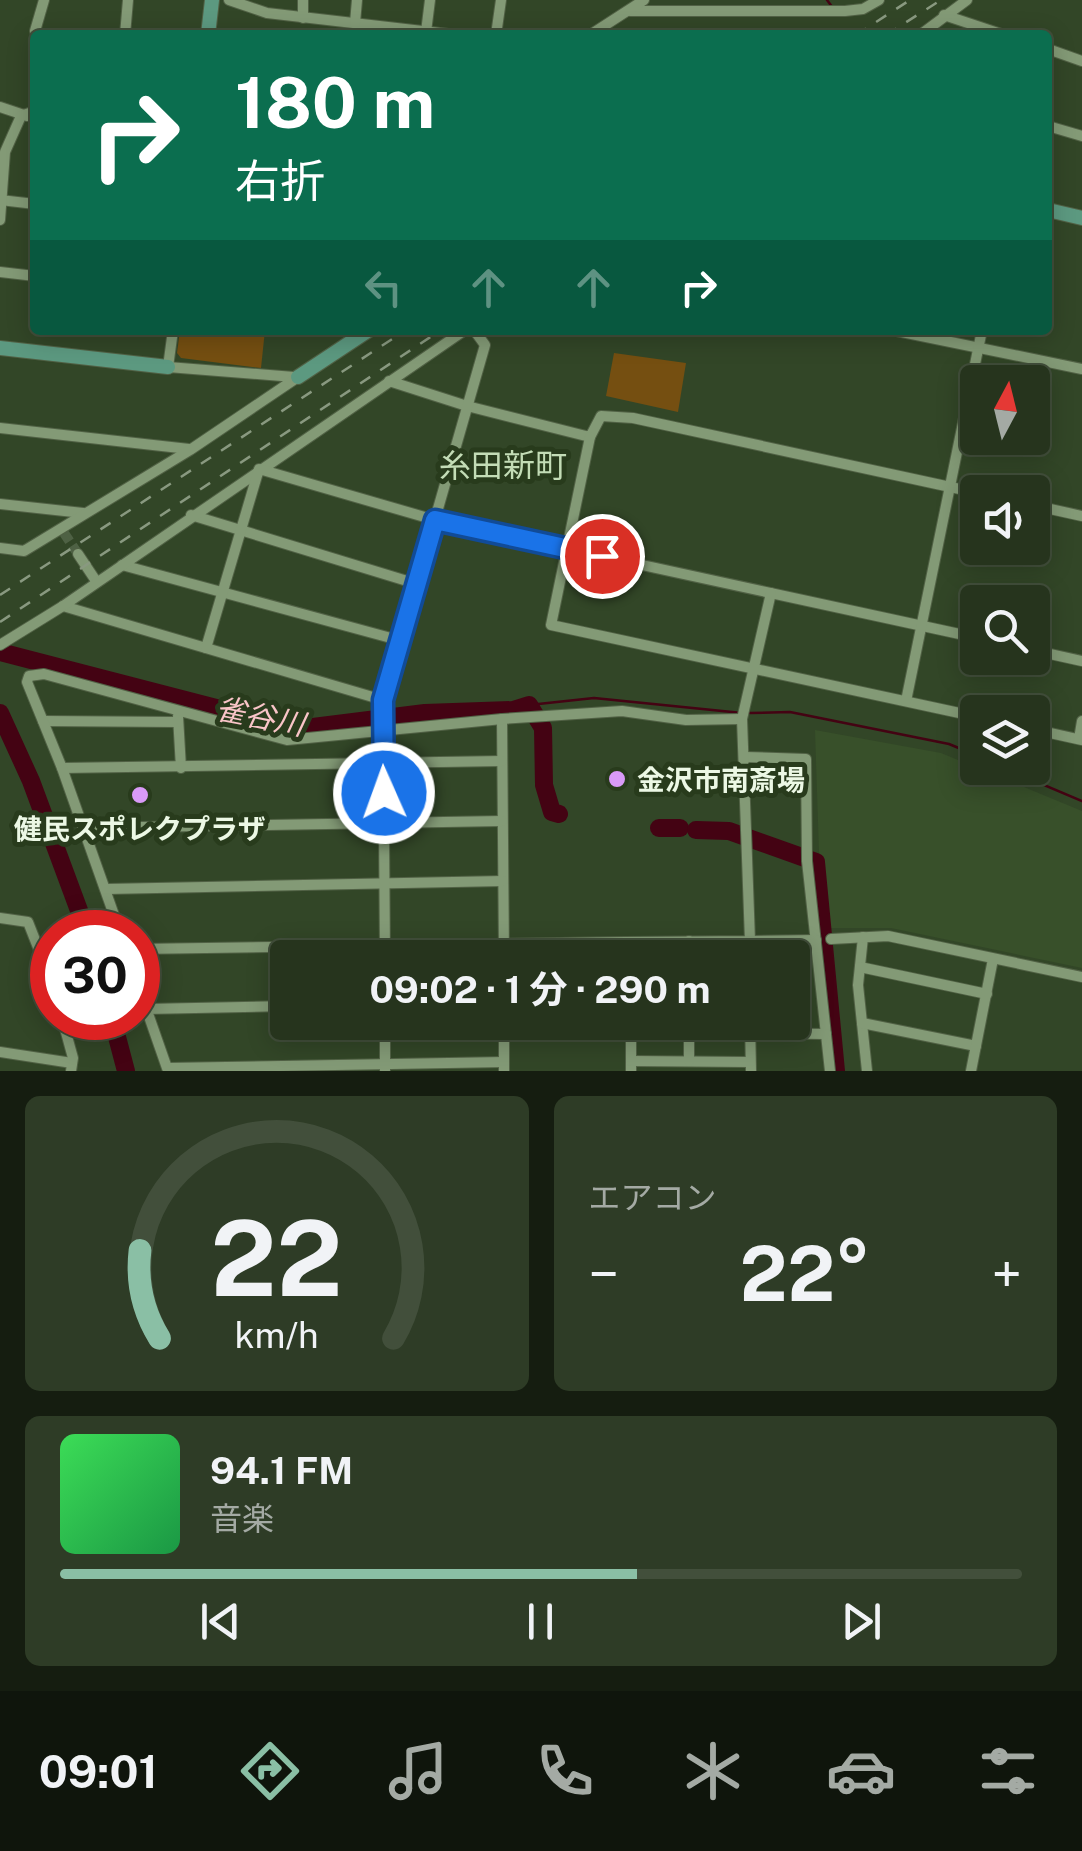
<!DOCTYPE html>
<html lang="ja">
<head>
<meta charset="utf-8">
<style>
  body { margin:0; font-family:"Public Sans","Noto Sans JP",sans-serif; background:#2e3c26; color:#f1f3f6; height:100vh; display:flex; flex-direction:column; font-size:38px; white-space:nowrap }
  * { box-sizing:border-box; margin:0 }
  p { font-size:32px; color:#a4aaa4 }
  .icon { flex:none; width:55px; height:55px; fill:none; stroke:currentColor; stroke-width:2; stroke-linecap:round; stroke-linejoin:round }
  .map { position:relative; height:1071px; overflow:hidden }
  .drawer { display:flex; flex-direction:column; gap:25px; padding:25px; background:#151d10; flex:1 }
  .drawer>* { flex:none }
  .guide { position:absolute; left:30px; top:30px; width:1022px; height:305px; border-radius:10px; box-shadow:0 5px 25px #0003,0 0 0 2px #424f3b; background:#0b6e4f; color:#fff; overflow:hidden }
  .needle { width:65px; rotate:7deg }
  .fabs { position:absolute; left:960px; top:365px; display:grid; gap:20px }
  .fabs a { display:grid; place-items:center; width:90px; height:90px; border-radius:10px; background:#26341d; box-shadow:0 5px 25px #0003,0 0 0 2px #424f3b; font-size:50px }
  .speed { position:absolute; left:30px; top:910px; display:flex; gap:20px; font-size:50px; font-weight:700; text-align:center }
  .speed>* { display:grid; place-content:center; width:130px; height:130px; border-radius:50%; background:#26341d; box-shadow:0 5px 25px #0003,0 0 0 2px #424f3b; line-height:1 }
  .speed .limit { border:15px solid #d22; background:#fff; color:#111 }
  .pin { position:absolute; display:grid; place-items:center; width:85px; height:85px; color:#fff; margin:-42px; border:5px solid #fff; border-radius:50%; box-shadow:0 2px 10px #0007 }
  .me { position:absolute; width:110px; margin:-55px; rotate:358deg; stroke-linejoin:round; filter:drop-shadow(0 0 8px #0008) }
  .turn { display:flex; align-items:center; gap:35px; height:210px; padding:0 40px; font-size:45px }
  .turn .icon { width:130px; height:130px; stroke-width:2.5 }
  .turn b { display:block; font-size:70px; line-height:85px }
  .lanes { display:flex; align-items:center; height:95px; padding:0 40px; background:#0003; justify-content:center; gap:50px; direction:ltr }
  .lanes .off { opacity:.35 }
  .big { font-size:75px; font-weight:700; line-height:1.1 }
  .drawer .widget { flex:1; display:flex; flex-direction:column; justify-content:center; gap:15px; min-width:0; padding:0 35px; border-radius:15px; background:#2e3c26 }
  .drawer .dial { align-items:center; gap:0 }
  .dial svg { height:260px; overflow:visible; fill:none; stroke:#424f3b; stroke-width:7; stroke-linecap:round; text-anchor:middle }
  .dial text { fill:#f1f3f6; stroke:none }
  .song { display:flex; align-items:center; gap:30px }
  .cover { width:120px; height:120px; border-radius:15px; background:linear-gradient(135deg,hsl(130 70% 55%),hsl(140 70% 35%)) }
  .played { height:10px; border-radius:5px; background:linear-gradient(90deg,#8abfa5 60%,#424f3b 60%) }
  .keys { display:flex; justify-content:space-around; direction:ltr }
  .heat { display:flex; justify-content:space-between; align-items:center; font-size:55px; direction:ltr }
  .drawer .tiles { flex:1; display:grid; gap:25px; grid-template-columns:1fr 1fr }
  .widget:last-child { grid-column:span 2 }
  .trip { position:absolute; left:270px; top:940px; width:540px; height:100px; border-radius:10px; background:#26341d; box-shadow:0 5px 25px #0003,0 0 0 2px #424f3b; font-weight:700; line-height:100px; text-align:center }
  .tabs { display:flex; height:160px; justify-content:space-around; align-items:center; background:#0f150c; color:#a4aaa4 }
  .tabs .icon { width:70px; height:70px }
  .tabs .current { color:#8abfa5 }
  .tabs b { font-size:45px; color:#f1f3f6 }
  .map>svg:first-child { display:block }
  .built { fill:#38502a }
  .green { fill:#754f11 }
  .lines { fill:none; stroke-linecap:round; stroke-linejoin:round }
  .stream { stroke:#440313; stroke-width:2.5 }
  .river { stroke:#440313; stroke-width:18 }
  .street-tunnel { stroke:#4e6144; stroke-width:10; stroke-dasharray:10 5; stroke-linecap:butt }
  .street-casing { stroke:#516145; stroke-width:12 }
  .secondary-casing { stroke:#516145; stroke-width:16 }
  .street { stroke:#839a76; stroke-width:10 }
  .secondary { stroke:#5c9980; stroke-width:14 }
  .rail { stroke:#899980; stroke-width:2.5; stroke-dasharray:12 12; stroke-linecap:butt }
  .route-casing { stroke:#114b97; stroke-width:25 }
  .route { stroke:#1a73e8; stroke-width:18 }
  .poi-dot { fill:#d99af7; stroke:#283b1c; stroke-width:4 }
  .labels { text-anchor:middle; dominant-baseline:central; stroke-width:10; stroke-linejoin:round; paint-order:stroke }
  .poi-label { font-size:28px; font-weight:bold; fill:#ecf8e5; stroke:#283b1c; text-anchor:start }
  .water-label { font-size:30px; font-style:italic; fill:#f9c5c8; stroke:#283b1c }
  .quarter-label { font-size:32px; fill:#c3dcb6; stroke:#283b1c }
</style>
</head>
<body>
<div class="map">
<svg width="1082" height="1071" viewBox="0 0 1082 1071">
  <rect width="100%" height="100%" fill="#324627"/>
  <!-- built -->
  <path class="built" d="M815 730 941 753 1082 811V968L891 928H827L819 852Z"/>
  <!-- green -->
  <g class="green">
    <path d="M180 330H265L261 368 181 358 177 353Z"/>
    <path d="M614 353 686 363 678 412 606 396Z"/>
  </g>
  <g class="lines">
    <!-- stream -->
    <g class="stream">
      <path d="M827 0 833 8"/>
      <path d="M529 705 594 698 742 713"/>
      <path d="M750 713 790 712 949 744 978 756"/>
      <path d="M1004 768 1082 801"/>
    </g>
    <!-- river -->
    <g class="river">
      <path d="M0 652 297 729 425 713 513 710 529 705 543 728 544 785 552 812 559 814"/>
      <path d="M0 713 31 781 87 932"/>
      <path d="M659 828H680"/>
      <path d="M696 830 729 831 816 862 836 1071"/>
      <path d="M112 1018 126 1071"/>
    </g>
    <!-- street-tunnel -->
    <path class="street-tunnel" d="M64 533 78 554"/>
    <defs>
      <g id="street">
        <path d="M229 0 267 13 457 35"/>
        <path d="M303 0V18"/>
        <path d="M630 11H845L863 9 879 0"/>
        <path d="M944 15 1004 35"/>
        <path d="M355 23 357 0"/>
        <path d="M426 32 430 0"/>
        <path d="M41 35 35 31 44 0"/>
        <path d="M125 35 128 0"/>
        <path d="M496 35 501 0"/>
        <path d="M590 35 644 0"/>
        <path d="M920 35 967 0"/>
        <path d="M1048 49 1082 61"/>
        <path d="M0 107 27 116"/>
        <path d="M1048 126 1082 136"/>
        <path d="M0 200 35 204"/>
        <path d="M0 220 5 152 21 116 35 111"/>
        <path d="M0 272 35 276"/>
        <path d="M173 330 168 367 294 377"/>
        <path d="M892 330 1082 369"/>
        <path d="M389 381 467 406 590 437 601 416 633 418 978 493"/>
        <path d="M0 428 189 449"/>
        <path d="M590 437 551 625 978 717"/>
        <path d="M0 504 83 513"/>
        <path d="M1032 505 1082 516"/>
        <path d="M191 515 417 584"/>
        <path d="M0 548 24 551 190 450 298 377"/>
        <path d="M78 554 96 581"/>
        <path d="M122 565 402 641"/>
        <path d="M63 606 383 700"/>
        <path d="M0 645 63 606 465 330"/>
        <path d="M206 648 259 469 435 520 978 638"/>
        <path d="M1032 650 1082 661"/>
        <path d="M906 701 982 330"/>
        <path d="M178 716 181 768"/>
        <path d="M502 719 504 958"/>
        <path d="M43 721 178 722"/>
        <path d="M1032 729 1082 740"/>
        <path d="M1079 739 1082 721"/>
        <path d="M745 757 806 759 807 861 830 1071"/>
        <path d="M62 768 502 761"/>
        <path d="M84 828 502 821"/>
        <path d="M106 889 503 881"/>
        <path d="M0 918 28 922 52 983"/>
        <path d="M120 932 62 768 27 682 29 676 44 674 287 740 502 719 622 711 686 720 742 719"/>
        <path d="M863 937 858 985 867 1071"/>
        <path d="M831 939 888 936 1082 977"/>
        <path d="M138 949 625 942"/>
        <path d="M385 958 383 700 485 345 474 330"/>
        <path d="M630 958 625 942 750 941 742 719 771 593"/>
        <path d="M689 958V941"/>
        <path d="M750 958V941L816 940"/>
        <path d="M860 967 987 994"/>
        <path d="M138 985 167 1068 504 1062"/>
        <path d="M146 1009 288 1006"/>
        <path d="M62 1018 73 1058 71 1071"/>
        <path d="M504 1022V1071"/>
        <path d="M631 1022V1071"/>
        <path d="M750 1022 751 1071"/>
        <path d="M862 1023 976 1046"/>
        <path d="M750 1033 826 1034"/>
        <path d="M0 1052 72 1063"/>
        <path d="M631 1061 750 1062"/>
        <path d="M689 1061V1022"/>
        <path d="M385 1070V1022"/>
        <path d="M971 1071 993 959"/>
      </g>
      <g id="secondary">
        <path d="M208 35 212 0"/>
        <path d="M1048 210 1082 218"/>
        <path d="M0 348 168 367"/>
        <path d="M298 377 369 330"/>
      </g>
    </defs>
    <!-- street casing -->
    <use href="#street" class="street-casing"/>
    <!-- secondary casing -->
    <use href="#secondary" class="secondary-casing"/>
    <!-- street -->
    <use href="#street" class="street"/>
    <!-- secondary -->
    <use href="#secondary" class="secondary"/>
    <!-- rail -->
    <g class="rail">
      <path d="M856 35 910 0"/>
      <path d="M886 35 941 0"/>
      <path d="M0 595 406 330"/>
      <path d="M0 622 441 330"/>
    </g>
  </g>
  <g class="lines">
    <defs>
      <path id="route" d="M384 793 383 700 435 520 602 556"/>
    </defs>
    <!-- route casing -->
    <use href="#route" class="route-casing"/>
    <!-- route -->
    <use href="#route" class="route"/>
  </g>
  <!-- markers -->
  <g class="poi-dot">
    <circle cx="617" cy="779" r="10"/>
    <circle cx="140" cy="795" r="10"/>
  </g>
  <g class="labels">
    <!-- poi labels -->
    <g class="poi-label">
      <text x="637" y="779">金沢市南斎場</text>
      <text x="140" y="828" text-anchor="middle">健民スポレクプラザ</text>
    </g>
    <!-- water labels -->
    <g class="water-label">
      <text transform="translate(260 716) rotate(11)">雀谷川</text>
    </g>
    <!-- quarter labels -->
    <g class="quarter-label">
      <text x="503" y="465">糸田新町</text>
    </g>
  </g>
</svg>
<div class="fabs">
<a><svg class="needle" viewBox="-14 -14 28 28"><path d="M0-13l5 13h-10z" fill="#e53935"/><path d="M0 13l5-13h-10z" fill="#a4aaa4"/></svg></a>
<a><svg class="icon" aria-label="sound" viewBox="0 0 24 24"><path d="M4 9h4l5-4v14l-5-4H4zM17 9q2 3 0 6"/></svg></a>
<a><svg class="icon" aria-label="search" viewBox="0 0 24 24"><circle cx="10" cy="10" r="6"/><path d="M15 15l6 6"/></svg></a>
<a><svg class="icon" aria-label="layers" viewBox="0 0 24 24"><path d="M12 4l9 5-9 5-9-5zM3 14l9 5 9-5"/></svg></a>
</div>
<div class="speed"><div class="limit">30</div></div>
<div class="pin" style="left:602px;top:556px;background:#d93025"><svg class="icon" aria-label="arrive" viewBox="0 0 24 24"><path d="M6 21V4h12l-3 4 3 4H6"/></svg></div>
<svg class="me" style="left:384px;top:793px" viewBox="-20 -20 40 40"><circle r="17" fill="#1a73e8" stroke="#fff" stroke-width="3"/><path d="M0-11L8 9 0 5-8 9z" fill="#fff"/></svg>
<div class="trip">09:02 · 1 分 · 290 m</div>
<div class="guide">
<div class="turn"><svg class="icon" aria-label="right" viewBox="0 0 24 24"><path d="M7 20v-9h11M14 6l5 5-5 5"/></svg><div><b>180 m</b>右折</div></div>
<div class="lanes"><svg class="icon off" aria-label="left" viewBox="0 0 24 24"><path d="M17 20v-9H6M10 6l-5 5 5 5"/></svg><svg class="icon off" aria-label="ahead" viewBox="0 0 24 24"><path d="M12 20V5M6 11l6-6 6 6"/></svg><svg class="icon off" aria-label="ahead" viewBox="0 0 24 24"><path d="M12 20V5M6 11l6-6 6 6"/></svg><svg class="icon" aria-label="right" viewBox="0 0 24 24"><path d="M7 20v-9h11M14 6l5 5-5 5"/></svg></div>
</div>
</div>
<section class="drawer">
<div class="tiles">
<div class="widget dial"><svg viewBox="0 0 100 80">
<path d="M14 69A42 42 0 1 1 86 69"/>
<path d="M14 69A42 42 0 0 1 8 42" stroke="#8abfa5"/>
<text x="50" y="56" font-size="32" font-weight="700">22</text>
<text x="50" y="72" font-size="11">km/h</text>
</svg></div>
<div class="widget"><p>エアコン</p>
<div class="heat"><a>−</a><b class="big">22°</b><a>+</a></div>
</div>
<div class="widget">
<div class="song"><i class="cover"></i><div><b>94.1 FM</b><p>音楽</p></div></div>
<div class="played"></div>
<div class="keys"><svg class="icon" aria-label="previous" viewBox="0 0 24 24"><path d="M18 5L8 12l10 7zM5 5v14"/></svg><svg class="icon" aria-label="pause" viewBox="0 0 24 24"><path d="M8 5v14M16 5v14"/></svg><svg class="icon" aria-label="next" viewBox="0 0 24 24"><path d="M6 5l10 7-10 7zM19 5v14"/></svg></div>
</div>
</div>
</section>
<nav class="tabs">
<b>09:01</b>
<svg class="icon current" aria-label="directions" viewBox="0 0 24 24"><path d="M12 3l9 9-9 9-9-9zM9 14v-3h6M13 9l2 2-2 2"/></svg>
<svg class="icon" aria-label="music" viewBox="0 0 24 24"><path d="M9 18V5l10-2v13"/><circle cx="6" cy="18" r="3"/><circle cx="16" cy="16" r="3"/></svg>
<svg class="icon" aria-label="phone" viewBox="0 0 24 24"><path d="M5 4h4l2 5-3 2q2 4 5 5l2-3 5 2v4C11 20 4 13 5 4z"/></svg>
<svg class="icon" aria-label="climate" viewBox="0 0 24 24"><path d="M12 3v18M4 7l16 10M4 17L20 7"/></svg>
<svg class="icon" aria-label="car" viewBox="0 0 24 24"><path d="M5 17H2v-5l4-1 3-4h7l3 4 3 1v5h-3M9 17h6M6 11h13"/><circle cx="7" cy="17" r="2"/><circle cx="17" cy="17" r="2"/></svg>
<svg class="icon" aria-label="filters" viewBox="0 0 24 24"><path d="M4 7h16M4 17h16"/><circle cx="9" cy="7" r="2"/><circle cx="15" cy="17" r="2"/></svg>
</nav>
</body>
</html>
